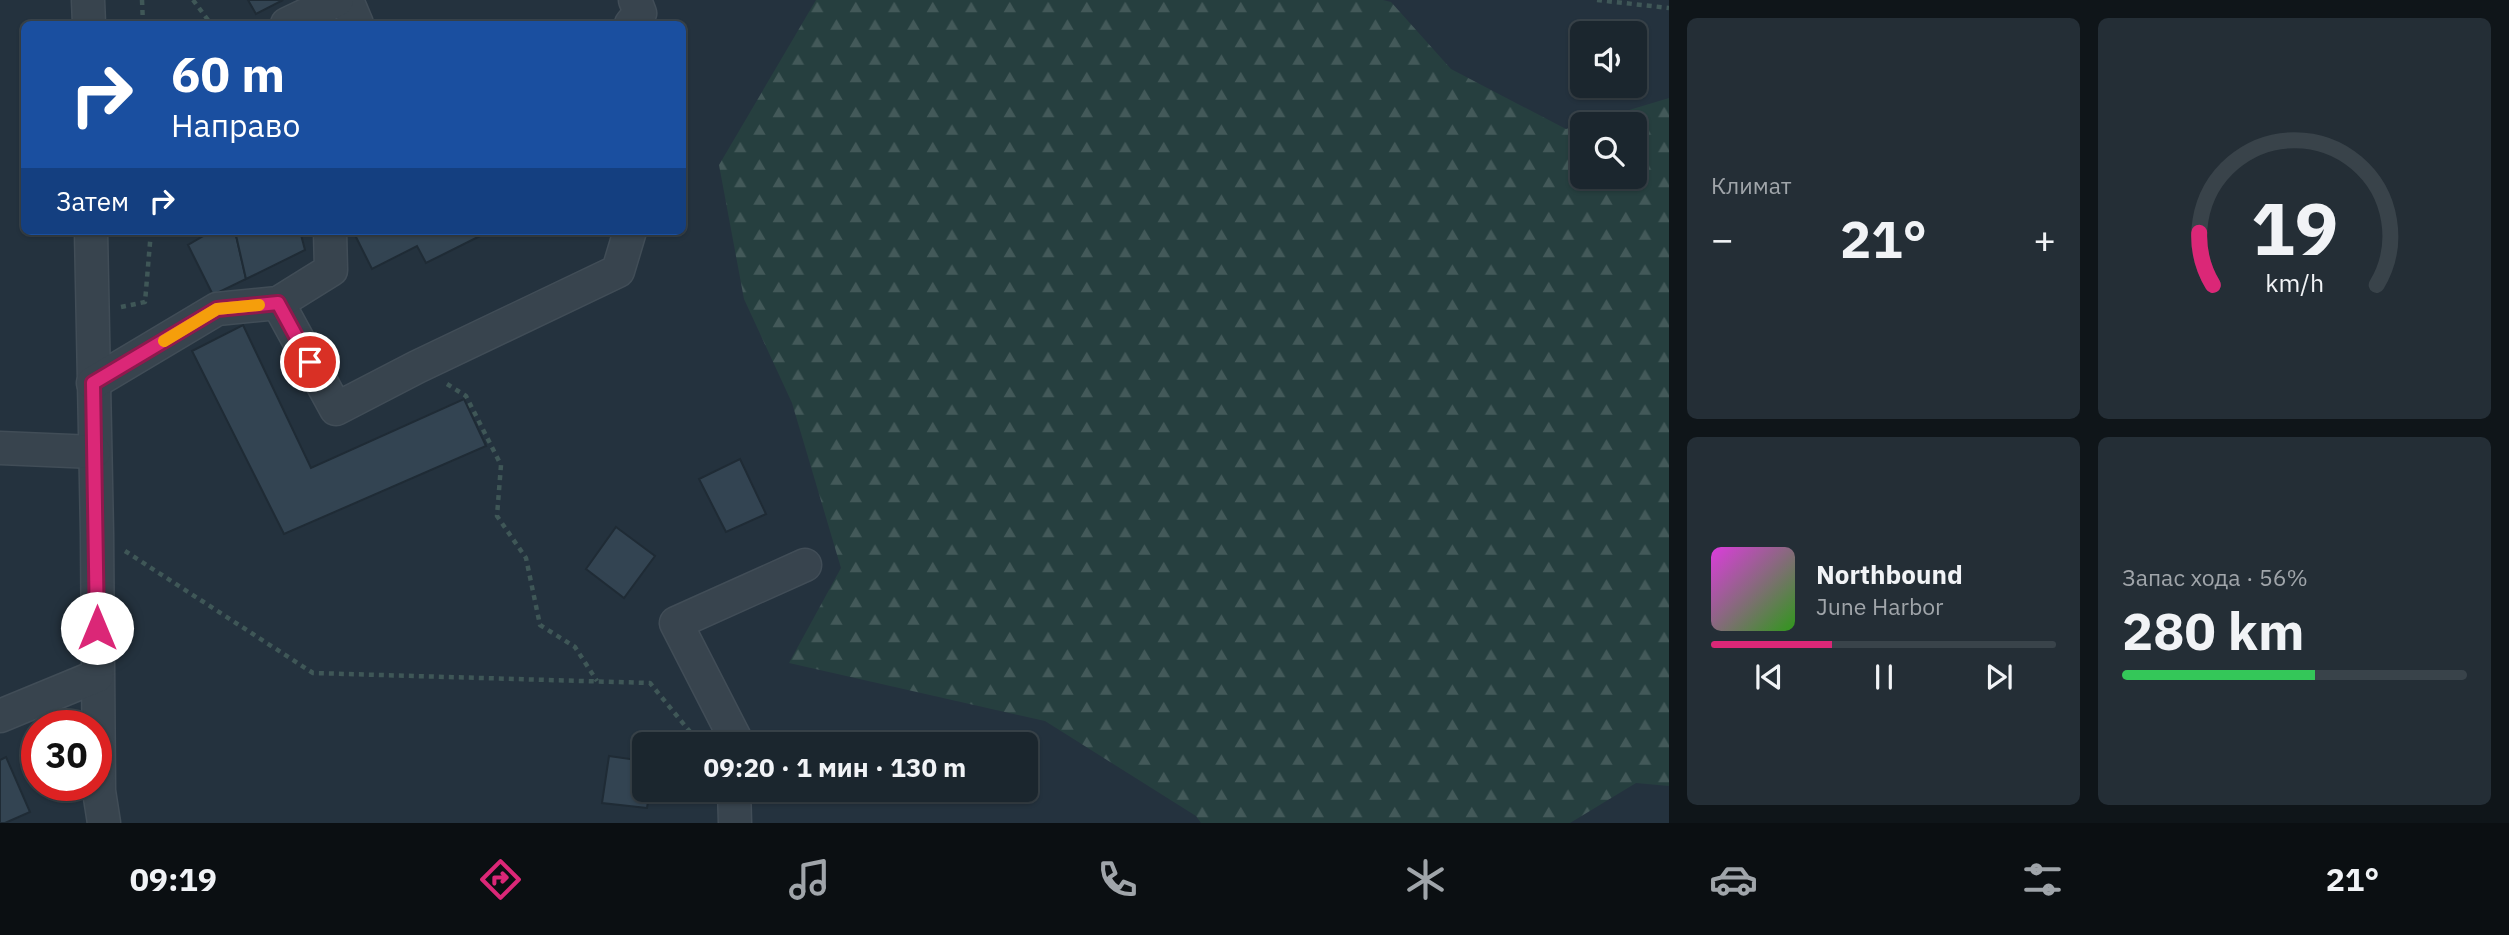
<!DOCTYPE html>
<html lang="ru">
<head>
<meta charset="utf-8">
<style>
  body { margin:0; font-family:"IBM Plex Sans",sans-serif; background:#242e36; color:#f1f3f6; height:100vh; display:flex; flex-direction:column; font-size:26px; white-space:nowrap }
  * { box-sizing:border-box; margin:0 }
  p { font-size:23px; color:#a0a5aa }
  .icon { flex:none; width:38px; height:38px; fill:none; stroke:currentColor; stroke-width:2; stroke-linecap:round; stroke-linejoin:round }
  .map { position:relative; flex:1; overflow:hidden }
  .drawer { display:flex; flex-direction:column; gap:18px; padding:18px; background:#0f1519; width:840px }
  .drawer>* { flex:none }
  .guide { position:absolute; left:21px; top:21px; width:665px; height:214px; border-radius:10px; box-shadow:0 2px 5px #0004,0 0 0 2px #39434a; background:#1a4fa0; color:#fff; overflow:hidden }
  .buttons { position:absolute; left:1570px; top:21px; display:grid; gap:14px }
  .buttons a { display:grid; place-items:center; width:77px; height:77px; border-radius:10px; background:#1b262e; box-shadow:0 2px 5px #0004,0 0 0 2px #39434a; font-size:35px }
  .speed { position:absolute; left:21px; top:710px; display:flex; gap:14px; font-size:35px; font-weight:700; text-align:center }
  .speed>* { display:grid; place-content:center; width:91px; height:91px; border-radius:50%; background:#1b262e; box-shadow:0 2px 5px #0004,0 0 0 2px #39434a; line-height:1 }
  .speed .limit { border:10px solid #d22; background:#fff; color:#111 }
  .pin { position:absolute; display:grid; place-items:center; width:60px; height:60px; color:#fff; margin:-30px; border:4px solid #fff; border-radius:50%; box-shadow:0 2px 7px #0007 }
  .me { position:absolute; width:77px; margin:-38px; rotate:0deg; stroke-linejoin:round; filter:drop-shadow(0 0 5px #0008) }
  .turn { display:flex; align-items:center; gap:24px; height:147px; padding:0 35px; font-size:32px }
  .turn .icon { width:91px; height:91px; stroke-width:2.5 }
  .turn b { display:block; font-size:49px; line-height:60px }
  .then { display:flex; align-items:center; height:66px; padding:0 35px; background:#0003; gap:14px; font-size:26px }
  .big { font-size:52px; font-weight:800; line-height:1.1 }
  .drawer .widget { flex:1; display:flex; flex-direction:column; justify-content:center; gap:10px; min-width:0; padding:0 24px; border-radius:10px; background:#242e36 }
  .drawer .dial { align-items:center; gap:0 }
  .dial svg { height:182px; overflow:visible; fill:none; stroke:#39434a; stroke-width:7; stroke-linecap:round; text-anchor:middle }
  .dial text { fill:#f1f3f6; stroke:none }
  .song { display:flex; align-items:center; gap:21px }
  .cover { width:84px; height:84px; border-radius:10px; background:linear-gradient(135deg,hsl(300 70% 55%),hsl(110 70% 35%)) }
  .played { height:7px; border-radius:4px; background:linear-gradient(90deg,#db2777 35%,#39434a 35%) }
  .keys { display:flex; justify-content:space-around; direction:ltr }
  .heat { display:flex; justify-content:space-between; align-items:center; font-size:38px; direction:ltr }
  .charge { height:10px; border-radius:5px; background:linear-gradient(90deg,#34c759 56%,#39434a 0) }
  .drawer .tiles { flex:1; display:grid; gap:18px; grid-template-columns:repeat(2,1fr) }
  .trip { position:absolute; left:632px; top:732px; width:406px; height:70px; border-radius:10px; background:#1b262e; box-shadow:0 2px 5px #0004,0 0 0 2px #39434a; font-weight:800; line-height:70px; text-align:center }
  .tab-bar { display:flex; height:112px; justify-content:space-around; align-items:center; background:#0b0f12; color:#a0a5aa }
  .tab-bar .icon { width:49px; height:49px }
  .tab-bar .selected { color:#db2777 }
  .tab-bar b { font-size:32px; color:#f1f3f6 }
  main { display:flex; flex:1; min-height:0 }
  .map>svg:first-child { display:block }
  .forest { fill:url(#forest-firs); fill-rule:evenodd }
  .building { fill:#334452; stroke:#1f2b35; stroke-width:2 }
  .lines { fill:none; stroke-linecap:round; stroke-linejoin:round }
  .minor-casing { stroke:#414d57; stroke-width:35 }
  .path { stroke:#3f5757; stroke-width:4.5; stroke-dasharray:5 5; stroke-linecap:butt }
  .minor { stroke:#38444e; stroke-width:32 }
  .route-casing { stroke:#8e194d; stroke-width:18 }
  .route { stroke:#db2777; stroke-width:12 }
  .slow { stroke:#f59e0b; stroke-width:12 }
</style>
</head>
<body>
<main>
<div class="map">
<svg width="1669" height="823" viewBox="0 0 1669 823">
  <defs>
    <pattern id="forest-firs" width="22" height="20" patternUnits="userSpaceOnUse" patternTransform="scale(1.75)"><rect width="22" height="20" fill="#263f3f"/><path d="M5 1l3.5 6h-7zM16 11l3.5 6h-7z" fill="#435959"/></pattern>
  </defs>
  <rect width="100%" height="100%" fill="#24323e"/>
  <!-- forest -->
  <path class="forest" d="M816 0H1383L1391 2 1451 69 1566 129 1669 98V786L1636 783 1570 823H1201L1196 816 1045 721 789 663 841 568 792 403 744 299 719 165ZM1582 124H1634V177H1582Z"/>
  <!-- building -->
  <g class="building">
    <path d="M248 0H283L256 14Z"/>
    <path d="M212 231H235L246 279 213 295 188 245Z"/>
    <path d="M235 231H300L305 250 246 279Z"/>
    <path d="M353 231H490L426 263 417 246 372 269Z"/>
    <path d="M243 325 311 468 464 399 486 446 284 534 192 351Z"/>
    <path d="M740 459 766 514 726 532 699 479Z"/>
    <path d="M616 527 655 556 624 598 586 569Z"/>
    <path d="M609 756 644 761V789H650L647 808 602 803Z"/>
    <path d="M6 757 30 812 5 823H0V760Z"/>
  </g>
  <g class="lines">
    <defs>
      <g id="minor">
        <path d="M88 0 89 24"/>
        <path d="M347 0 357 24"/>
        <path d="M287 24 337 0"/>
        <path d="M631 24 640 13 635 0"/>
        <path d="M91 231 97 533 99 791 104 823"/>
        <path d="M278 303 336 409 417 367 618 271 630 231"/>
        <path d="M93 383 217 309 278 303 331 270 330 231"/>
        <path d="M0 448 94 452"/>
        <path d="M0 716 97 676"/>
        <path d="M735 744V738L676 623 805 565"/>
        <path d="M734 789 735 823"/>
      </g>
    </defs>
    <!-- minor casing -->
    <use href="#minor" class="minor-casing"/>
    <!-- path -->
    <g class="path">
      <path d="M142 0 143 24"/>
      <path d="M193 0 208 20 217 24"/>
      <path d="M1597 0 1669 8"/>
      <path d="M121 307 145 302 151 231"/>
      <path d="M447 384 466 396 501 465 497 516 526 558 540 625 575 647 597 681"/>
      <path d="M125 551 313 673 650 683 700 744"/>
    </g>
    <!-- minor -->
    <use href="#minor" class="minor"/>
  </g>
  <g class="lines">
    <defs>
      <path id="route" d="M97 628 93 383 217 309 278 303 310 362"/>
    </defs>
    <!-- route casing -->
    <use href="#route" class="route-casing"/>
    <!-- route -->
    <use href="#route" class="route"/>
    <!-- slow -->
    <path class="slow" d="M164 341 217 309 259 305"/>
  </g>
</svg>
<div class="buttons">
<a><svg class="icon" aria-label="sound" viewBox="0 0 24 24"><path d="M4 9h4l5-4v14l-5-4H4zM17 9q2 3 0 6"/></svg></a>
<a><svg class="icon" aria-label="search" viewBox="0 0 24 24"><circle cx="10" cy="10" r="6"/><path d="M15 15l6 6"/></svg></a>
</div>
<div class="speed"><div class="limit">30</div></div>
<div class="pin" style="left:310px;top:362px;background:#d93025"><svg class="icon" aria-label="arrive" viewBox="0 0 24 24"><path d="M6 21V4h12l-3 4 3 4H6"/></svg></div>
<svg class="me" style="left:97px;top:628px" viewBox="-20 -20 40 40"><circle r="19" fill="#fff"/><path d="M0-13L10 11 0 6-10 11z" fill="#db2777"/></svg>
<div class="trip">09:20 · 1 мин · 130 m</div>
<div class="guide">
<div class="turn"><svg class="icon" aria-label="right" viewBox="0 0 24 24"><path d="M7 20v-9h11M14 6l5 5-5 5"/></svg><div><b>60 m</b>Направо</div></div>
<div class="then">Затем<svg class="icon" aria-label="right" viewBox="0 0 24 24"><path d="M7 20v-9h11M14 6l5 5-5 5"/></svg></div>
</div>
</div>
<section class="drawer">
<div class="tiles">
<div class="widget"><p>Климат</p>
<div class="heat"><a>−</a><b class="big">21°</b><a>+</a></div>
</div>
<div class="widget dial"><svg viewBox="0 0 100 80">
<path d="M14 69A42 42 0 1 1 86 69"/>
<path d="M14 69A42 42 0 0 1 8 46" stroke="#db2777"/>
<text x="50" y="56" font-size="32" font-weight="700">19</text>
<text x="50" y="72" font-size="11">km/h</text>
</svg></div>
<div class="widget">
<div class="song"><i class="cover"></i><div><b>Northbound</b><p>June Harbor</p></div></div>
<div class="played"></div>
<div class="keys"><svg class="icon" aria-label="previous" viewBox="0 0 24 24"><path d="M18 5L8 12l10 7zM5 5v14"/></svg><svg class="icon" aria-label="pause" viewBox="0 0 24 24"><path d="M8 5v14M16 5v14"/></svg><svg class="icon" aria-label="next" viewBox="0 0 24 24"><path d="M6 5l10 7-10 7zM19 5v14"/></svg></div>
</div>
<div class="widget"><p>Запас хода · 56%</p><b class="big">280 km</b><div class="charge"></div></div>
</div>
</section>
</main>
<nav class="tab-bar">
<b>09:19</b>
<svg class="icon selected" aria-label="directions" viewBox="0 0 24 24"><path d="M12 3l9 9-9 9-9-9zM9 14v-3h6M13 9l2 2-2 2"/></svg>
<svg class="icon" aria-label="music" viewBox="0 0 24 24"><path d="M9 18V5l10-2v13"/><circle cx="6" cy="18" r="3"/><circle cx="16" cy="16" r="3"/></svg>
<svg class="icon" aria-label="phone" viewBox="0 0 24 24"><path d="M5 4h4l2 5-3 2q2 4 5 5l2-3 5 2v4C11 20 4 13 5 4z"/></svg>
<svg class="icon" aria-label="climate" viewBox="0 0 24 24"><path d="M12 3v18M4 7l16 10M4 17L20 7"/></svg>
<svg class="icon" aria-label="car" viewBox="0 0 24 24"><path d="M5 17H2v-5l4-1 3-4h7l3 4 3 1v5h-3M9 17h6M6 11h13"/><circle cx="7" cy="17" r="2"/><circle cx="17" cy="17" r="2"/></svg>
<svg class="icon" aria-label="filters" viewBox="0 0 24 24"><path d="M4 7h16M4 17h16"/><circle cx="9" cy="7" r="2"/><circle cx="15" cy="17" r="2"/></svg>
<b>21°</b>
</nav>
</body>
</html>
